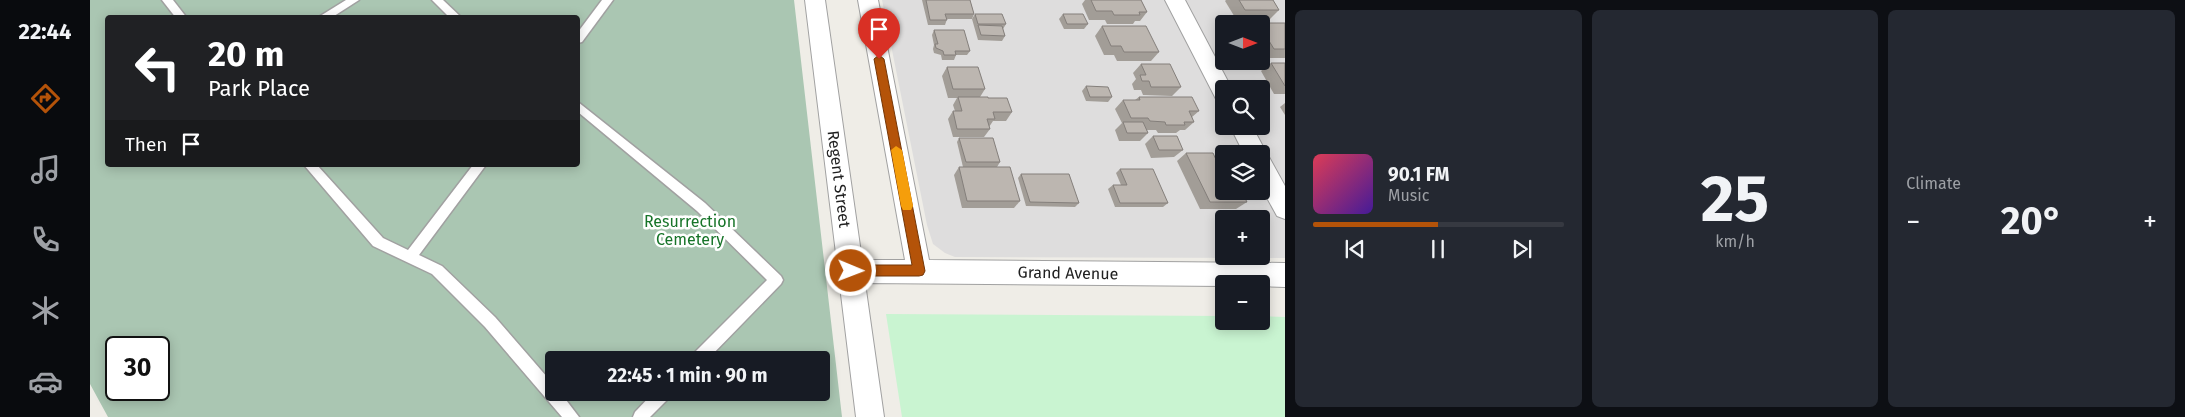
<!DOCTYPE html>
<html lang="en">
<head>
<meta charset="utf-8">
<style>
  body { margin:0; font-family:"Fira Sans",sans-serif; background:#242831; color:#f1f3f6; height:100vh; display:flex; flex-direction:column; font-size:19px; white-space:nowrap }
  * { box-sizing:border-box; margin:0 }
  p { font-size:16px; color:#9ea1a6 }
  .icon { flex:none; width:28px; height:28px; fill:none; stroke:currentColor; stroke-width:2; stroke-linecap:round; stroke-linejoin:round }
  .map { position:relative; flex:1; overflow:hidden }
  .sheet { display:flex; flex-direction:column; gap:10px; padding:10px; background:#0d0f14; width:900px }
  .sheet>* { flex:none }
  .guide { position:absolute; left:15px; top:15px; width:475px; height:152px; border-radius:5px; box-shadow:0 2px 12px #0003; background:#202124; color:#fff; overflow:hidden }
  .needle { width:32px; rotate:90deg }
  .fabs { position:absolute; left:1125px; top:15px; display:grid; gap:10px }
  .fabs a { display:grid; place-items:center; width:55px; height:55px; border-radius:5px; background:#171b24; box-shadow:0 2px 12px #0003; font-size:25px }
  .speed { position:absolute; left:15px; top:336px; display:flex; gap:10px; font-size:25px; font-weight:700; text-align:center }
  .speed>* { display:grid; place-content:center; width:65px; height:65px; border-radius:50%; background:#171b24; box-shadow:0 2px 12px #0003; line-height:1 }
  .speed .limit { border:2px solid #111; border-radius:8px; background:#fff; color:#111 }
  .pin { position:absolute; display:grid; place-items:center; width:42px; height:42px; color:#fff; margin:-51px -21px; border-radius:50% 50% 50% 0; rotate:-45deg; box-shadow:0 0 5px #0007 }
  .pin .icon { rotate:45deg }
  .me { position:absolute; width:55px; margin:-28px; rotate:91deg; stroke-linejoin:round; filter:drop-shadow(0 0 4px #0008) }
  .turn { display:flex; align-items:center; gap:18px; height:105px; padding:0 20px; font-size:22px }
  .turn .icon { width:65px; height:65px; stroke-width:2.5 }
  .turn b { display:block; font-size:35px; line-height:42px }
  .then { display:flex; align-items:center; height:48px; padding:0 20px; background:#0003; gap:10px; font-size:19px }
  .big { font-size:38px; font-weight:700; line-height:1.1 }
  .sheet .tile { flex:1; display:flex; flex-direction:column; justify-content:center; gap:8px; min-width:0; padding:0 18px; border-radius:8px; background:#242831 }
  .sheet .dial { align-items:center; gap:0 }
  .dial b { font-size:65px; line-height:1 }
  .song { display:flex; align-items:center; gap:15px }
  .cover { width:60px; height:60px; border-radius:8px; background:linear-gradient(135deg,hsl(350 70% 55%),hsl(260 70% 35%)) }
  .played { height:5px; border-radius:2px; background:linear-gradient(90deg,#b45309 50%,#363941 50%) }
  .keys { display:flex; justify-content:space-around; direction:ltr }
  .heat { display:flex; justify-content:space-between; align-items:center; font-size:28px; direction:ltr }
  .sheet .tiles { flex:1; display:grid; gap:10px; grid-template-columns:repeat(3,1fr) }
  .trip { position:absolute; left:455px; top:351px; width:285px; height:50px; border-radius:5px; background:#171b24; box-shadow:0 2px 12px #0003; font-weight:700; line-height:50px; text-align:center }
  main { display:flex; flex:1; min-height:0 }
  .tab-bar { display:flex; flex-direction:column; width:90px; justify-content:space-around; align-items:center; background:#090b0e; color:#9ea1a6 }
  .tab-bar .icon { width:35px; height:35px }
  .tab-bar .current { color:#b45309 }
  .tab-bar b { font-size:22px; color:#f1f3f6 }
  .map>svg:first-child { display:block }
  .residential { fill:#dedddd; fill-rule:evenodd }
  .cemetery { fill:#aac6b2; fill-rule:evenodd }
  .park { fill:#c9f4d1 }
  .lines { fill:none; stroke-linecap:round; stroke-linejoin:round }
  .service-casing { stroke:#a1a1a1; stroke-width:3 }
  .minor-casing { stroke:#a1a1a1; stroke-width:2 }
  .service { fill:#fff; fill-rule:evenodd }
  .minor { fill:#fff; fill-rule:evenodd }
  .wall { fill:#a29d97 }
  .building { fill:#bcb6b0; stroke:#847f7b }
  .route { fill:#b45309; stroke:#753606 }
  .slow { fill:#f59e0b }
  .labels { text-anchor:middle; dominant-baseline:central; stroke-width:5; stroke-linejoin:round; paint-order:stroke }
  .street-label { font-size:16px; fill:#202020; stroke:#fff }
  .park-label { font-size:16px; fill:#177429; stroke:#fff }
</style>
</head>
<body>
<main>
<nav class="tab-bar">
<b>22:44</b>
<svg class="icon current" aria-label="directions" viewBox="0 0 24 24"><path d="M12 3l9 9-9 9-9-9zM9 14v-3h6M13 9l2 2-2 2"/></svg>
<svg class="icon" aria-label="music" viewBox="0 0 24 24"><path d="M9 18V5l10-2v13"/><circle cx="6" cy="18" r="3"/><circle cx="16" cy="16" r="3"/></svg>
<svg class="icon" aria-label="phone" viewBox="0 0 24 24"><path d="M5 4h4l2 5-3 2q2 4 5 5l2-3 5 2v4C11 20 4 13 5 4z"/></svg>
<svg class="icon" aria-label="climate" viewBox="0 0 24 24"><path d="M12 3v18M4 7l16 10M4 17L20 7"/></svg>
<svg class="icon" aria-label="car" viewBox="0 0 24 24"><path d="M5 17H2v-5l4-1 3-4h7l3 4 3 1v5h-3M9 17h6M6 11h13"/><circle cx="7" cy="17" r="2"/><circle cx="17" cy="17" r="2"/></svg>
</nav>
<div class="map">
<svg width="1195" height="417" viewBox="0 0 1195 417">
  <rect width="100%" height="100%" fill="#efede7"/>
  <!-- residential -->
  <path class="residential" d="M792 0H1195V258L865 257 855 253 843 244 837 225ZM1134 24H1171V61H1134ZM1134 89H1171V126H1134ZM1134 154H1171V191H1134ZM1134 219H1171V256H1134Z"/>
  <!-- cemetery -->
  <path class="cemetery" d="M0 0H704L752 417H18L0 384ZM18 18H488V165H18ZM26 348H69V390H26ZM464 360H731V392H464Z"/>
  <!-- park -->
  <path class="park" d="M796 314 1134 316V321H1171V316L1195 317V417H812Z"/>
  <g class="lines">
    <defs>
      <g id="service">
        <path d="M72 0H83L97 18H86Z"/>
        <path d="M256 0H269L241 18H227Z"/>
        <path d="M342 0H353L372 18H360Z"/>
        <path d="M512 0H523L492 42 488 43V32Z"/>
        <path d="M488 102 615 203 691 276 693 280 691 284 617 360H600L602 355 677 280 607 211 488 112Z"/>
        <path d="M214 165H227L293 238 318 250 383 165H396L329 255 352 266 405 317 464 385V392H470L489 417H472L395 327 342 274 283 246Z"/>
        <path d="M564 392H582L580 397 560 417H543L545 412Z"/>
      </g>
      <g id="minor">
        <path d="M715 0H735L772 260H815L768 0H788L839 260 1195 263V287L1171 286V284H1134V286L775 283 794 417H766Z"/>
        <path d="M1075 0H1095L1142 89H1134V101L1126 99Z"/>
        <path d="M1140 126H1162L1177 154 1176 156 1179 157 1195 186V219L1187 216 1171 187V154H1154Z"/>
      </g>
    </defs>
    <!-- service casing -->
    <use href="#service" class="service-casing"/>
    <!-- minor casing -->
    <use href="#minor" class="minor-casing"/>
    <!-- service -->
    <use href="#service" class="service"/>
    <!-- minor -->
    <use href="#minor" class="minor"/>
  </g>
  <!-- wall -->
  <g class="wall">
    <path d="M832 0H880L884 14 882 19H857L855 25H838Z"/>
    <path d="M995 0H1051L1057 12 1050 21H1045L1043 24H1017L1015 20H999L992 4Z"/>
    <path d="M1136 0H1183L1189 10 1180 19H1146L1135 1Z"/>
    <path d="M885 14 916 24 913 29 915 36 912 41 888 40 882 19Z"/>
    <path d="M973 14 998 24 994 29H974L969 19Z"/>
    <path d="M1169 23H1195V58H1175L1171 53V24Z"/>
    <path d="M1012 26 1069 52 1061 61H1027L1024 55H1014L1005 36Z"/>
    <path d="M844 30 880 51 877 55H866L864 60H852L851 55 844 53 843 49 844 45 842 35Z"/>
    <path d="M1181 63H1195V94H1184L1171 71Z"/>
    <path d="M1051 64 1091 87 1082 96 1053 95 1051 90H1044L1042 84 1046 79 1043 73Z"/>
    <path d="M857 67 895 89 890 97 898 98 922 112 916 121H903L899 127 900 129 894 137H863L858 119 863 111H865L863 105 867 98H858L852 76Z"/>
    <path d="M996 86 1022 97 1018 102 996 101 992 91Z"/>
    <path d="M1049 97 1109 111 1102 117 1104 122 1095 130H1090L1086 133H1068L1066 130H1057L1058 133 1050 141H1029L1025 130 1032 123 1025 109 1033 100H1045Z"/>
    <path d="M1195 103V115L1190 107Z"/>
    <path d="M1063 136 1093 150 1084 157 1061 158 1055 144Z"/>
    <path d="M869 138 910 162 907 167H873L867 142Z"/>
    <path d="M1096 153 1129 166 1157 202 1146 209H1110L1087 161Z"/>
    <path d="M869 167 930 201 924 208H872L864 175Z"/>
    <path d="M1030 169 1078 203 1073 207H1025L1018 189 1023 185H1031L1026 173Z"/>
    <path d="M931 174 989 203 985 207 936 206 928 178Z"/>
  </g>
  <!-- building -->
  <g class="building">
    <path d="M836 0H880L884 14H855L857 20H840Z"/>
    <path d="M1001 0H1051L1057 12H1049L1050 15H1024L1022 11H1006Z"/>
    <path d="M1149 0H1183L1189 10H1155Z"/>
    <path d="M885 14H912L916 24H888Z"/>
    <path d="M973 14H993L998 24H977Z"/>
    <path d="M1169 23H1195V49H1184L1171 28V24Z"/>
    <path d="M888 25 912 26 915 36 891 35Z"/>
    <path d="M1012 26H1056L1069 52H1034L1031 46H1021Z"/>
    <path d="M844 30H874L880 51H865L866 55H854L853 51 846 48 845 44H848Z"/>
    <path d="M1181 63H1195V86Z"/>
    <path d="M1051 64H1080L1091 87H1061L1059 81H1052L1050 75H1056Z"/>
    <path d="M857 67H888L895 89H863Z"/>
    <path d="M996 86 1018 87 1022 97H1000Z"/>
    <path d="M868 97H898V98H917L922 112H903L905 119H897L900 129H867L863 111H872Z"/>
    <path d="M1049 97H1102L1109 111H1099L1104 122H1094L1095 125H1076L1075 122 1060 121 1058 118H1041L1033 100H1050Z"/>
    <path d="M1033 122H1053L1058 133H1037Z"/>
    <path d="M1063 136H1087L1093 150H1069Z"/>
    <path d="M869 138H903L910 162H876Z"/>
    <path d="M1096 153H1123L1129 166H1134V191H1151L1157 202H1120Z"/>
    <path d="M869 167H920L930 201H877Z"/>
    <path d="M1030 169H1063L1078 203H1030L1023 185H1037Z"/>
    <path d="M931 174H979L989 203 940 202Z"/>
  </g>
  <!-- route -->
  <path class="route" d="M789 55 794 59 835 271 833 275 829 276H761L757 275 755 271 757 267 761 265H822L784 59Z"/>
  <!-- slow -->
  <path class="slow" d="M806 146 812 150 823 206 821 210H813L811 206 801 150Z"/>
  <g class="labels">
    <!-- street labels -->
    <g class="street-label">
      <text transform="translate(749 179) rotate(83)">Regent Street</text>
      <text transform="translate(978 273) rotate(1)">Grand Avenue</text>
    </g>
    <!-- park labels -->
    <g class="park-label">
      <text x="600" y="221">Resurrection<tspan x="600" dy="18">Cemetery</tspan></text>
    </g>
  </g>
</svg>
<div class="fabs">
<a><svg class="needle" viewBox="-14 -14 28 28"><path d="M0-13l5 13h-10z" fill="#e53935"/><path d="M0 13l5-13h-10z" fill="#9ea1a6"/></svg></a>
<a><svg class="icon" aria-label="search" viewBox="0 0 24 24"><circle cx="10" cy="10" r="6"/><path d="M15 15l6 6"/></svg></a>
<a><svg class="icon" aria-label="layers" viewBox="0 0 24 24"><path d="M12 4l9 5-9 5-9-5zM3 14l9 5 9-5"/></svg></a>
<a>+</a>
<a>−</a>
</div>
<div class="speed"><div class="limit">30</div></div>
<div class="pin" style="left:789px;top:59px;background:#d93025"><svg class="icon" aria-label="arrive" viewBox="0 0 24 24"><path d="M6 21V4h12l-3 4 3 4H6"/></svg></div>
<svg class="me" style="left:761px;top:271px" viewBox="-20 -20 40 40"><circle r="17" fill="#b45309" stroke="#fff" stroke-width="3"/><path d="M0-11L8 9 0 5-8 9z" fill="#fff"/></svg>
<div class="trip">22:45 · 1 min · 90 m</div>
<div class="guide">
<div class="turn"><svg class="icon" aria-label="left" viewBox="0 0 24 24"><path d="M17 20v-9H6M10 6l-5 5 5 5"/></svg><div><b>20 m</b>Park Place</div></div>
<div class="then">Then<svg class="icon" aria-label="arrive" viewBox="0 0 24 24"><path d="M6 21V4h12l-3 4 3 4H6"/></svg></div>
</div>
</div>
<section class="sheet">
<div class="tiles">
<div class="tile">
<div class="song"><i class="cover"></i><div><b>90.1 FM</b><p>Music</p></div></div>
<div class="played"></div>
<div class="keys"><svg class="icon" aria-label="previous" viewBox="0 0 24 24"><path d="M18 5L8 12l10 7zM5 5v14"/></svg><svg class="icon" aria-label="pause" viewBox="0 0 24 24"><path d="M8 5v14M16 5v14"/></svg><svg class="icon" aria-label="next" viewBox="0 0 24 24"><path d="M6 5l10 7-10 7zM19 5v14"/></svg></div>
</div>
<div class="tile dial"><b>25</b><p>km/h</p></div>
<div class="tile"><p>Climate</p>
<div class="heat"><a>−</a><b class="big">20°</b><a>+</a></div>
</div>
</div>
</section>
</main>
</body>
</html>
